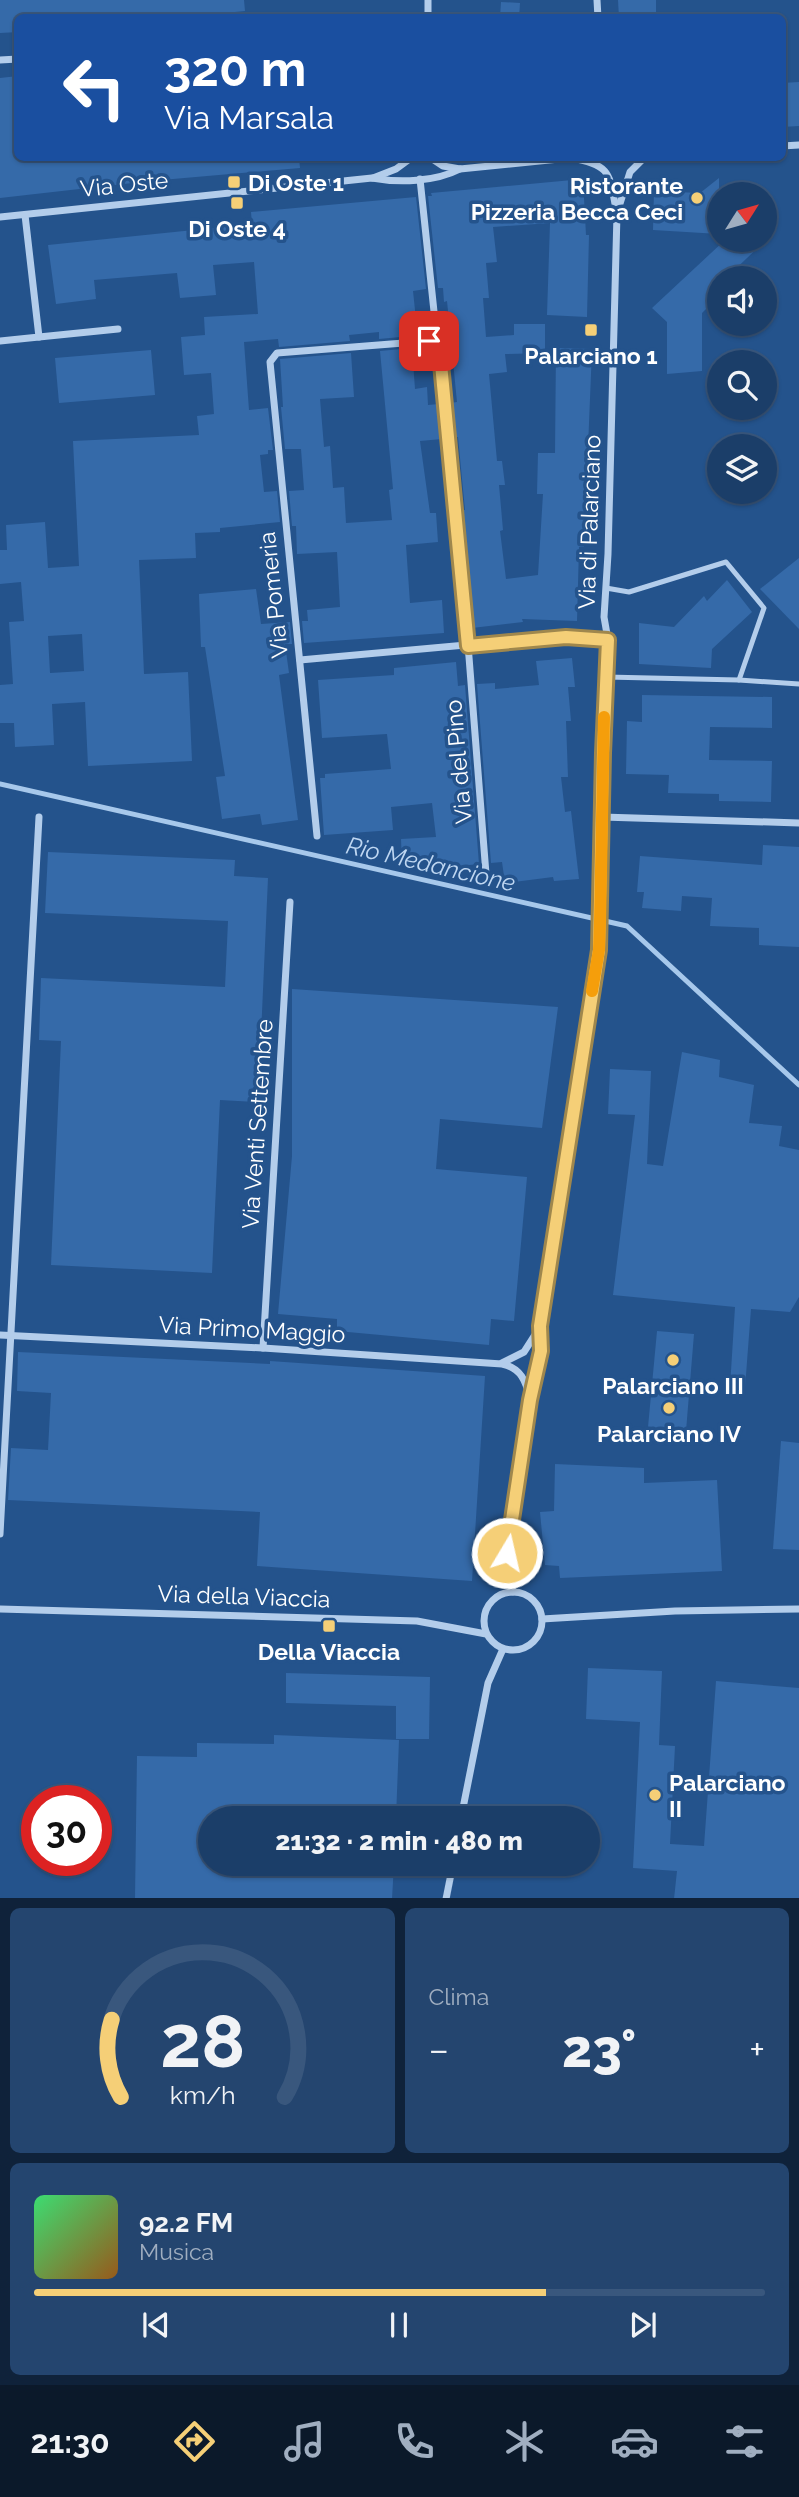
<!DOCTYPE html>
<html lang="it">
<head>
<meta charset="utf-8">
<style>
  body { margin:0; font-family:Raleway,sans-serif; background:#24456f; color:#f1f3f6; height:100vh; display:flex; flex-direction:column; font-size:26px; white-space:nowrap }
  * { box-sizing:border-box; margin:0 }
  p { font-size:23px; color:#a0aec0 }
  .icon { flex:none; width:38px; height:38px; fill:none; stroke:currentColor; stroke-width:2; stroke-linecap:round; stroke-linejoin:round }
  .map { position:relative; height:1898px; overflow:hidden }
  .sheet { display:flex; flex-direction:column; gap:10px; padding:10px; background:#0f223a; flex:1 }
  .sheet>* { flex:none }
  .top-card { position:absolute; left:14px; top:14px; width:772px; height:147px; border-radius:10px; box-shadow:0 2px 5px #0004,0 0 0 2px #39577d; background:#1a4fa0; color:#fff; overflow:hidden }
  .needle { width:46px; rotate:53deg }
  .fabs { position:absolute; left:707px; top:182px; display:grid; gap:14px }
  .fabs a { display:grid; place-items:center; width:70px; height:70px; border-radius:50%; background:#1b3e69; box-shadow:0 2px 5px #0004,0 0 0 2px #39577d; font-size:35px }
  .speed { position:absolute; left:21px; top:1785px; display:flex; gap:14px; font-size:35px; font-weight:700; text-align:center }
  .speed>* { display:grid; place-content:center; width:91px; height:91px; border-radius:50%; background:#1b3e69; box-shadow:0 2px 5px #0004,0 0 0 2px #39577d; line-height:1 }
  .speed .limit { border:10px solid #d22; background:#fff; color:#111 }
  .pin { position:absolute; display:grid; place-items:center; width:60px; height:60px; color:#fff; margin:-30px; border-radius:14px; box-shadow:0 4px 10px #0006 }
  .me { position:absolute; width:77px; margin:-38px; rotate:9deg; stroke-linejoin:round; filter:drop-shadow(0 0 5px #0008) }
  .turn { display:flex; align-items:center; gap:24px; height:147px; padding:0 35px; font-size:32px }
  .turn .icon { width:91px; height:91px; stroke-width:2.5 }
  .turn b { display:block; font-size:49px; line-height:60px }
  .big { font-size:52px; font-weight:800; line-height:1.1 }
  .sheet .tile { flex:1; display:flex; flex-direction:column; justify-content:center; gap:10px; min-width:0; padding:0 24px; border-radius:10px; background:#24456f }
  .sheet .dial { align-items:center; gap:0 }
  .dial svg { height:182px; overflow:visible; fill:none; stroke:#39577d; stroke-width:7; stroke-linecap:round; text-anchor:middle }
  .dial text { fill:#f1f3f6; stroke:none }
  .song { display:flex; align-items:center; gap:21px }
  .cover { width:84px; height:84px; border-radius:10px; background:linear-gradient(135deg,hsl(140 70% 55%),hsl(30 70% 35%)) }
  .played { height:7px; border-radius:4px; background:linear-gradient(90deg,#f5cf77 70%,#39577d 70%) }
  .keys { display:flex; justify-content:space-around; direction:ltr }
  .heat { display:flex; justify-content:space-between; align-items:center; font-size:38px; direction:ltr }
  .sheet .tiles { flex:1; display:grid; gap:10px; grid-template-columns:1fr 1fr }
  .tile:last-child { grid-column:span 2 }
  .trip { position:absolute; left:198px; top:1806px; width:402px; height:70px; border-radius:35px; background:#1b3e69; box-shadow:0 2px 5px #0004,0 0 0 2px #39577d; font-weight:800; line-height:70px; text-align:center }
  .tabs { display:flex; height:112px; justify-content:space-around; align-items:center; background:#0b192a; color:#a0aec0 }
  .tabs .icon { width:49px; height:49px }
  .tabs .current { color:#f5cf77 }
  .tabs b { font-size:32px; color:#f1f3f6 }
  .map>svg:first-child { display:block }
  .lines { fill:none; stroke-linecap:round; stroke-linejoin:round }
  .stream { stroke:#a7c8eb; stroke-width:5 }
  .building { fill:#356aa9; fill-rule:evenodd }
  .lane { stroke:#b3cdeb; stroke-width:5 }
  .street { stroke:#b3cdeb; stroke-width:7 }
  .route-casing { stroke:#9f874d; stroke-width:18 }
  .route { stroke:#f5cf77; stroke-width:12 }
  .slow { stroke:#f59e0b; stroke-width:12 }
  .poi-dot { fill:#f5cf77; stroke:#24538c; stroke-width:2.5 }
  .labels { text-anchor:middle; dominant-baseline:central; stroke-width:7; stroke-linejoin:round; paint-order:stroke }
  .poi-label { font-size:23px; font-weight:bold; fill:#fff; stroke:#24538c }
  .street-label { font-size:23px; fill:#fff; stroke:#24538c }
  .water-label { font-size:24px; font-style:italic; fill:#bfd7f2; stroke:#24538c }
</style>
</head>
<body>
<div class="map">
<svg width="799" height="1899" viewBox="0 0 799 1899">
  <rect width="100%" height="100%" fill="#24538c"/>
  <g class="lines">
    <!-- stream -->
    <path class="stream" d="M0 784 627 926 799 1085"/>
  </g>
  <!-- building -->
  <g class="building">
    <path d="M0 0H244L245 11 174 18H18V32L0 33Z"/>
    <path d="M618 0H656V18H619Z"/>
    <path d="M501 2 520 3 519 18H500Z"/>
    <path d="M18 76V158H299L300 168 150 181 0 198V78Z"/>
    <path d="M799 82V126L782 127V83Z"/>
    <path d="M719 178V234L653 230 654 191 700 193Z"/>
    <path d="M583 179 586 235H589L587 317 547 315 550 223 493 227 497 262 486 263 489 298H483L486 337 514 335V324H545V353L505 354 507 372 489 374 497 461H502L505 485H499L503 530 500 531 506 579 538 575 543 494H537L538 453H555L556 348 592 349 584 547H579L577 621 522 619 523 622 472 628 468 583H470L461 510H465L458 437H454L451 403 457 402 447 301 444 302 443 288H438L428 196H432L431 193Z"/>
    <path d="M416 197 426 289 413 291 417 329H410L411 336 379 339V332L349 335 350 341 279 347 278 339 244 342 249 410 268 408 273 450H268V454L260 455 264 492 277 491 280 522 220 528V532L195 533 196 558 139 560 144 674 188 672 192 761 88 766 85 702 52 704 54 745 15 747 14 723H0V685L13 684 9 622 24 621 21 582 0 584V550H7L6 525 45 522 48 568 79 566 73 441 199 435 197 416 214 414 211 373 184 375 181 337 205 335 204 317 258 314 254 262 213 265 216 295 180 298 177 273 94 280 96 299 56 304 48 245 252 224 251 212ZM82 634 84 671 50 673 48 636Z"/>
    <path d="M725 240H766L726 278H719V296L702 313V371L667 374V322L652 308Z"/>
    <path d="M412 348 415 389 427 387 428 405 439 404 442 439 420 441 430 513H436L438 542 406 545 410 603 442 600 444 633 304 643 302 621H308L307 610 340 607 337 552 297 554 296 526H292L289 491 304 490 301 449H285L281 407H283L280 359 351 353 354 397 320 399 324 447 330 446 333 488 344 487 346 523 392 520 389 490 393 489 380 351Z"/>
    <path d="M151 350 155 395 59 403 55 358Z"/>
    <path d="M799 558V629L760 589Z"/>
    <path d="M727 580 752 612 712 649 711 668 639 664V623L674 627 704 596 707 601Z"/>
    <path d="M256 589 261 624 290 622 292 644H285L289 673 279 675 298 820 262 825 260 814 222 819 216 777 225 776 205 647H201L199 594Z"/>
    <path d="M572 658 575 687H568L571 721H566L568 777H561L565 812 571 811 579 879 554 881 553 877 505 883 502 862 491 863 477 684 495 683V689L539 685 536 661Z"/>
    <path d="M456 662 458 686 465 685 479 864 439 868 438 862 402 864 401 839 436 837 432 803 391 807 393 830 324 835 320 778H325V774L391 769 387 734 322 738 318 680 394 675V668Z"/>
    <path d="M642 695 772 697V728L710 727 709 760 772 761 771 802 719 801V794L668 793 669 775 626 774 627 721 642 722Z"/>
    <path d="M763 845 799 847V947L759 945V928L710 926 712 898 682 896 681 911 642 908 644 892H637L640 856 762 865Z"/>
    <path d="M48 852 235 860 234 876 268 878 258 1102 220 1100 212 1273 51 1265 61 1041 39 1040 41 978 225 987 228 921 45 913Z"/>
    <path d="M292 989 558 1007 542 1128 440 1119 436 1169 527 1177 514 1321 491 1319 489 1345 337 1331V1319L278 1314 292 1156Z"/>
    <path d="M682 1052 720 1060 719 1077 754 1085 749 1123 782 1126 779 1146 799 1150V1297L790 1312 751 1309 745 1388 730 1387 735 1307 613 1295 635 1115 608 1114 610 1069 651 1071 647 1164 663 1166Z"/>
    <path d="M657 1331 694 1334 686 1431 648 1427Z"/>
    <path d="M18 1352 270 1364V1361L485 1376 472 1581 257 1566 260 1512 8 1500 11 1448 48 1450 51 1393 17 1391Z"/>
    <path d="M781 1441 799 1443V1550L773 1549Z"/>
    <path d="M555 1464 644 1468V1483L717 1480 722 1571 560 1578 559 1566 545 1565 540 1512 554 1511Z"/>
    <path d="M588 1668 662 1671 659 1745 675 1746 670 1844 704 1846 716 1681 799 1688V1899H674L677 1871 633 1868 640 1722 586 1719Z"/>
    <path d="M286 1673 430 1677 429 1739H396V1706L286 1703Z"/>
    <path d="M274 1735 399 1740 396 1818H210V1864H394L392 1899H135L137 1756 197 1757V1743L274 1744Z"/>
  </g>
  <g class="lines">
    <!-- lane -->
    <g class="lane">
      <path d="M606 588 629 592 726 562 764 608 739 680 606 677"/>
      <path d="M739 680 799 684"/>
    </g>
    <!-- street -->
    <g class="street">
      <path d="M597 0 598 18"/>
      <path d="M428 18V0"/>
      <path d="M0 60 18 59"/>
      <path d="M782 146 799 145"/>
      <path d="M431 158 443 166 460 169 569 158"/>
      <path d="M373 178 396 169 411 158"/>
      <path d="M420 179 435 321 429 341"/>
      <path d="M617 213 630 172 644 158"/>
      <path d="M0 217 372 178C399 183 435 182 460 169"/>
      <path d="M39 337 118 329"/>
      <path d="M0 341 39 337 25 215"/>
      <path d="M429 341 439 354 441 364 469 657 486 874"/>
      <path d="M300 660 533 639 566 637 608 640"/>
      <path d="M602 817 799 823"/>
      <path d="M317 836 270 362 277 353 429 341"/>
      <path d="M0 1335 263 1348 502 1364C521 1368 526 1381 530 1399"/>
      <path d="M263 1348 290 902"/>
      <path d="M502 1363 524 1352 540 1327"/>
      <path d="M0 1534 39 817"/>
      <path d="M513 1592 506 1568 507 1553 530 1400 541 1351 540 1327 599 950 608 640 604 617 608 554 617 214C609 176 614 165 571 158"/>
      <circle cx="513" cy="1621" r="29"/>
      <path d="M0 1609 417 1621 486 1634"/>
      <path d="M542 1619 675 1611 799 1609"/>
      <path d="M461 1818 488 1683 503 1649"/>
      <path d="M446 1899 453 1864"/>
    </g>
  </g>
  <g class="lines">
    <defs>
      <path id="route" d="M429 341 439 354 441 364 468 646 566 637 608 640 603 753 599 950 540 1326 541 1351 530 1400 507 1553"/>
    </defs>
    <!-- route casing -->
    <use href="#route" class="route-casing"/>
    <!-- route -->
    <use href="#route" class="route"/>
    <!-- slow -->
    <path class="slow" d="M592 991 599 950 600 922 604 717"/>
  </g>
  <!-- markers -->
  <g class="poi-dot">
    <rect x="227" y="175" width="14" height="14" rx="3.5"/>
    <circle cx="697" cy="198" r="7"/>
    <rect x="230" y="196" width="14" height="14" rx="3.5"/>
    <rect x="584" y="323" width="14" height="14" rx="3.5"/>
    <circle cx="673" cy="1360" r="7"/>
    <circle cx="669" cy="1408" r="7"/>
    <rect x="322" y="1619" width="14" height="14" rx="3.5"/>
    <circle cx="655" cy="1795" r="7"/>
  </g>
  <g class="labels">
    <!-- poi labels -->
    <g class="poi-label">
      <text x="248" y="182" text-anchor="start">Di Oste 1</text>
      <text x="683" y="185" text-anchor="end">Ristorante<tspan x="683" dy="26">Pizzeria Becca Ceci</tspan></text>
      <text x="237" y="228">Di Oste 4</text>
      <text x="591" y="355">Palarciano 1</text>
      <text x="673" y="1385">Palarciano III</text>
      <text x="669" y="1433">Palarciano IV</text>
      <text x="329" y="1651">Della Viaccia</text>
      <text x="669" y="1782" text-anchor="start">Palarciano<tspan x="669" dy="26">II</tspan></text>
    </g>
    <!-- street labels -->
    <g class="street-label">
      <text transform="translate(124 184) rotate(-6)">Via Oste</text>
      <text transform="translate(589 522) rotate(-88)">Via di Palarciano</text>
      <text transform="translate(273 595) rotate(-96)">Via Pomeria</text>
      <text transform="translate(458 762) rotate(-95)">Via del Pino</text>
      <text transform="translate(257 1124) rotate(-86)">Via Venti Settembre</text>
      <text transform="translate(252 1329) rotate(3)">Via Primo Maggio</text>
      <text transform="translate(244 1596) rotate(2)">Via della Viaccia</text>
    </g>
    <!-- water labels -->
    <g class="water-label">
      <text transform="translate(431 864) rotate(13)">Rio Medancione</text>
    </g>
  </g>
</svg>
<div class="fabs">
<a><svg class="needle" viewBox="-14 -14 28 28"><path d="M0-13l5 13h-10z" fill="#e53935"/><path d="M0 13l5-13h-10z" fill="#a0aec0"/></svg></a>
<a><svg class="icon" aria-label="sound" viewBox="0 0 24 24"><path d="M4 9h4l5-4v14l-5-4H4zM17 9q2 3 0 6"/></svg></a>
<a><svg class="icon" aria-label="search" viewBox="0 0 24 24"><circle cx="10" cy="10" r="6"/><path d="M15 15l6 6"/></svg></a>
<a><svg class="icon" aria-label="layers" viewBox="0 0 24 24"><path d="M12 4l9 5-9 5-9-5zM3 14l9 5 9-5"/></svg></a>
</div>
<div class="speed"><div class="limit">30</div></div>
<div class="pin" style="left:429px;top:341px;background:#d93025"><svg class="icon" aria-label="arrive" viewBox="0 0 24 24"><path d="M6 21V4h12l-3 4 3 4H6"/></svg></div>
<svg class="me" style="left:507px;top:1553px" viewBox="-20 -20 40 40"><circle r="17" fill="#f5cf77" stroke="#fff" stroke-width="3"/><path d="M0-11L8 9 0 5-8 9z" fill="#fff"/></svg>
<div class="trip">21:32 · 2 min · 480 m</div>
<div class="top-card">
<div class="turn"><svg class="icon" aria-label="left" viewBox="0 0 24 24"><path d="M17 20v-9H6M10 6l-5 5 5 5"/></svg><div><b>320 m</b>Via Marsala</div></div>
</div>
</div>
<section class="sheet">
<div class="tiles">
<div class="tile dial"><svg viewBox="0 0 100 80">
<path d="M14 69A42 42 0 1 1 86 69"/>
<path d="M14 69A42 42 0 0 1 10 35" stroke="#f5cf77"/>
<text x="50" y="56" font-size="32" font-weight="700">28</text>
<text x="50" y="72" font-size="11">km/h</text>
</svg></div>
<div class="tile"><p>Clima</p>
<div class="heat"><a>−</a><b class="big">23°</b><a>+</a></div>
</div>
<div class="tile">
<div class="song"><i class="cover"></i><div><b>92.2 FM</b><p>Musica</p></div></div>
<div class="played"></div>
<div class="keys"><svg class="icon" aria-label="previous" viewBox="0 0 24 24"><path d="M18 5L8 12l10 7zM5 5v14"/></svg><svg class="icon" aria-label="pause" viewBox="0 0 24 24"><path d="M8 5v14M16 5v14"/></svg><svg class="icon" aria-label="next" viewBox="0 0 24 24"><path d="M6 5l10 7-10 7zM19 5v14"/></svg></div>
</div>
</div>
</section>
<nav class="tabs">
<b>21:30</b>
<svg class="icon current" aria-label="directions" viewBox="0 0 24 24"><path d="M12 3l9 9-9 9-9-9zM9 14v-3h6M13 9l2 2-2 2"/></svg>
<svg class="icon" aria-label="music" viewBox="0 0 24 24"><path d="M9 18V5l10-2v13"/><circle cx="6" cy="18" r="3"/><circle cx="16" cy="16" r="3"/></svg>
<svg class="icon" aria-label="phone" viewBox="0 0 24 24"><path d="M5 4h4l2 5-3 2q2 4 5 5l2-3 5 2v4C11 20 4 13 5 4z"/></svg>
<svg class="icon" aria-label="climate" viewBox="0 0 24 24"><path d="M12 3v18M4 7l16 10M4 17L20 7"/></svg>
<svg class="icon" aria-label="car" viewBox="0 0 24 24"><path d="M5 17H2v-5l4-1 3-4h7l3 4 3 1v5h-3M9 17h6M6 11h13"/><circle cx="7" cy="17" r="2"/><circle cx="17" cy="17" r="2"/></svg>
<svg class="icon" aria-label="filters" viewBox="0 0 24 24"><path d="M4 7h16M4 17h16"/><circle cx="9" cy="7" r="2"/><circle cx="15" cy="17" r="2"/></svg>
</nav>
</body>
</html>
